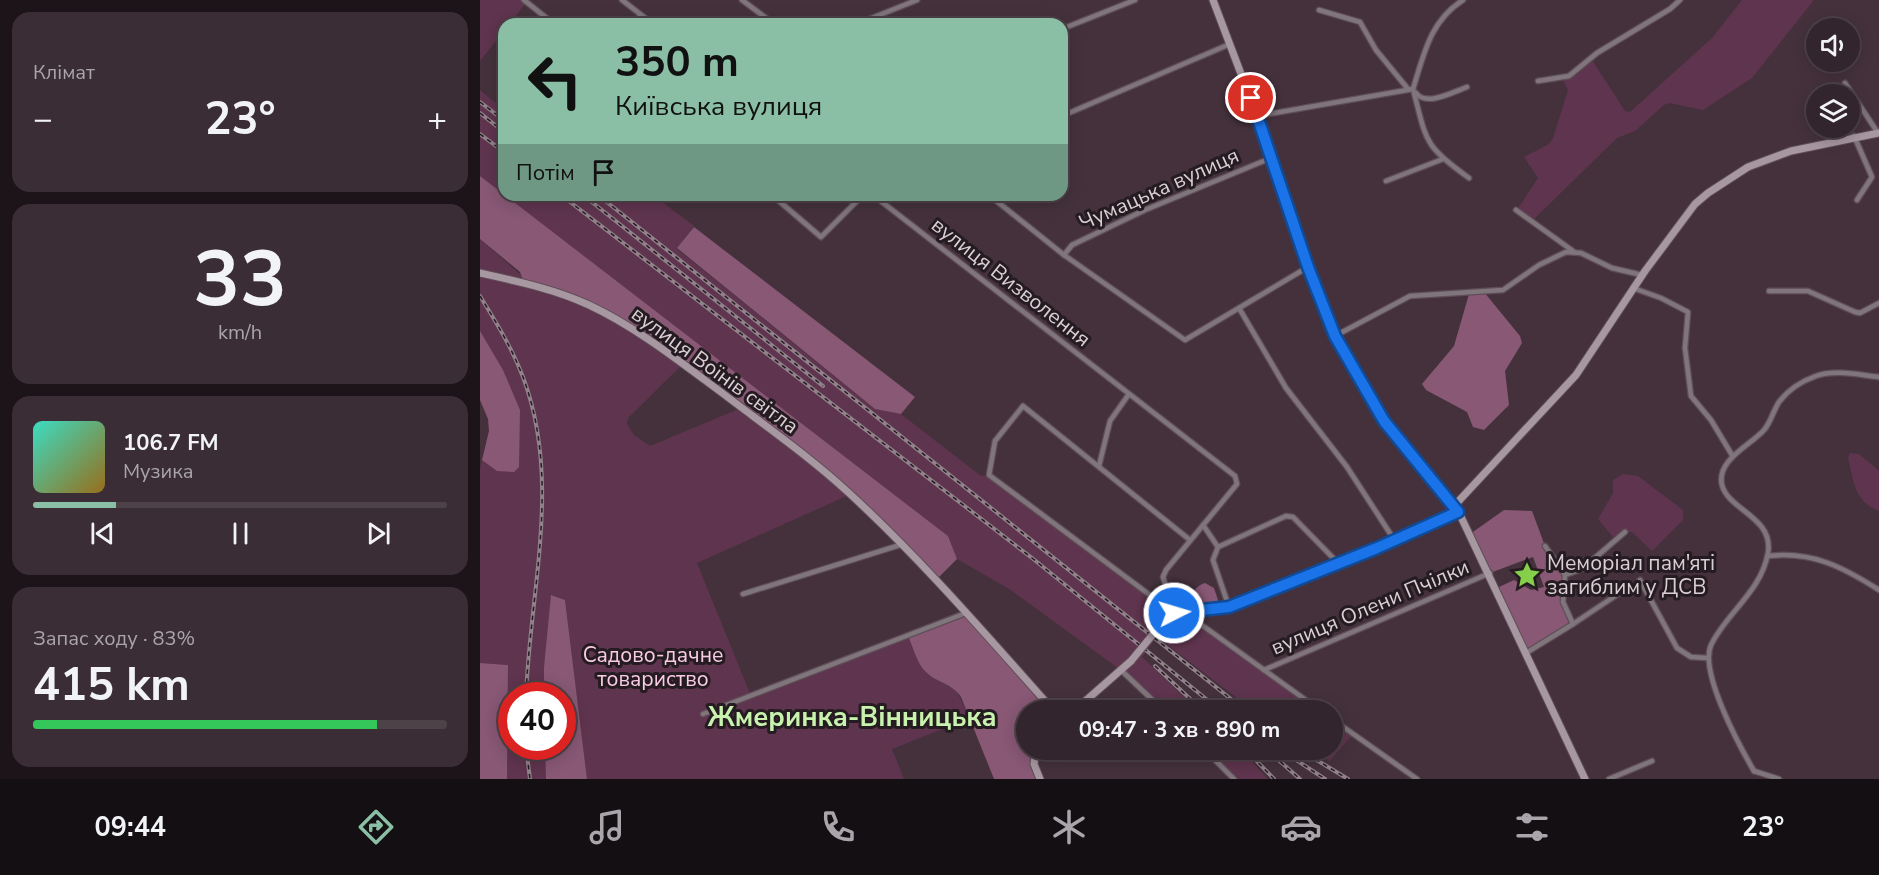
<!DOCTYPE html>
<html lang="uk">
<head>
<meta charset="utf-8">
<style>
  body { margin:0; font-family:"Nunito Sans",sans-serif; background:#3b2d35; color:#f1f3f6; height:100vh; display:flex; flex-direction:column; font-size:22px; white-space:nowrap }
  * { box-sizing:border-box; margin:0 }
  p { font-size:20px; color:#a9a5aa }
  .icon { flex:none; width:33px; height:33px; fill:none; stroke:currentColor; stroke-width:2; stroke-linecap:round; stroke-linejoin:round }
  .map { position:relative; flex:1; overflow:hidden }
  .drawer { display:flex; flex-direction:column; gap:12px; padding:12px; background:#1c1419; width:480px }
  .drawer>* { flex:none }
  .guide { position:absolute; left:18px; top:18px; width:570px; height:183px; border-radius:18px; box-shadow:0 3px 15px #0003,0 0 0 2px #4e4249; background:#8abfa5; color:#111; overflow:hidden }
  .tools { position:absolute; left:1326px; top:18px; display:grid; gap:12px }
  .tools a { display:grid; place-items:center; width:54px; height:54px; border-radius:50%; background:#33252d; box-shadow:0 3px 15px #0003,0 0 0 2px #4e4249; font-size:30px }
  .speed { position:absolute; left:18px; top:682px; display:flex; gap:12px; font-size:30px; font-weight:700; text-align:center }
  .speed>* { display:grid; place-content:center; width:78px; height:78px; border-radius:50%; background:#33252d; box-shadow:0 3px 15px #0003,0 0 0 2px #4e4249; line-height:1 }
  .speed .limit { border:9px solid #d22; background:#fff; color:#111 }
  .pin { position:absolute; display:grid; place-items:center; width:51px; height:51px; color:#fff; margin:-26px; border:3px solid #fff; border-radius:50%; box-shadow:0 2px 6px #0007 }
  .me { position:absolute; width:66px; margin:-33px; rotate:85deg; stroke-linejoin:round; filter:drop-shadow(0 0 4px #0008) }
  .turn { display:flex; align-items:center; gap:21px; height:126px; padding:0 18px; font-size:27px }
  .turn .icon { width:78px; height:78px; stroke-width:2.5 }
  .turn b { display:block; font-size:42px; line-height:51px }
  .then { display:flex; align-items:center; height:57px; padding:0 18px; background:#0003; gap:12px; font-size:22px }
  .big { font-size:45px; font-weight:700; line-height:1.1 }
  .drawer .tile { flex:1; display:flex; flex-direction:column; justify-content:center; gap:9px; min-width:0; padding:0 21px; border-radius:18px; background:#3b2d35 }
  .drawer .dial { align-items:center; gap:0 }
  .dial b { font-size:78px; line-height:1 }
  .song { display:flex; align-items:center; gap:18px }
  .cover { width:72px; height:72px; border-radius:9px; background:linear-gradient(135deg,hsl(170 70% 55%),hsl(40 70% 35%)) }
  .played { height:6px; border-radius:3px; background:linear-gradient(90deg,#8abfa5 20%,#4e4249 20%) }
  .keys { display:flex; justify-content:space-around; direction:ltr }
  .heat { display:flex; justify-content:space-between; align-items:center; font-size:33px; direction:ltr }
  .charge { height:9px; border-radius:4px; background:linear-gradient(90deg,#34c759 83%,#4e4249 0) }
  .trip { position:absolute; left:536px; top:700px; width:327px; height:60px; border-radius:30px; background:#33252d; box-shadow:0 3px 15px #0003,0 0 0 2px #4e4249; font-weight:700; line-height:60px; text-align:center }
  .menu { display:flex; height:96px; justify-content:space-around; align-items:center; background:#140f12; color:#a9a5aa }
  .menu .icon { width:42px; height:42px }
  .menu .active { color:#8abfa5 }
  .menu b { font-size:27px; color:#f1f3f6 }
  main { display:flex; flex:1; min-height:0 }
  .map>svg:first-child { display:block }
  .green { fill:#5f344e }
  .forest { fill:#885875 }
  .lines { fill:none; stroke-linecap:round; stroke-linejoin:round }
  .street-casing { stroke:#5f4d58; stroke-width:7 }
  .secondary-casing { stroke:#5f4d58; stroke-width:9 }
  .street { stroke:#7f757b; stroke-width:4.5 }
  .secondary { stroke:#a797a0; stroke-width:7 }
  .rail-casing { stroke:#91818a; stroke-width:4 }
  .rail { stroke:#251c21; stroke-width:1.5; stroke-dasharray:4.5; stroke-linecap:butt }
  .secondary-bridge-casing { stroke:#5f4d58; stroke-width:9; stroke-linecap:butt }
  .secondary-bridge { stroke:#a797a0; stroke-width:7 }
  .route-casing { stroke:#114b97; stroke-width:15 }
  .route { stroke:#1a73e8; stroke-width:10 }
  .labels { text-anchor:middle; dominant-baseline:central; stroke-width:6; stroke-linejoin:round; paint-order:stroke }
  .street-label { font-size:21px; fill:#dbced5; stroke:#251c21 }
  .poi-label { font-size:21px; fill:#dbced5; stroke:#251c21; text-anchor:start }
  .park-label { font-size:21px; fill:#facbe5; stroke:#251c21 }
  .district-label { font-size:27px; font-weight:bold; fill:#c8f2ad; stroke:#251c21 }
</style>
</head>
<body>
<main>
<section class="drawer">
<div class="tile"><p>Клімат</p>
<div class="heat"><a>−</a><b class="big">23°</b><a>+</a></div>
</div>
<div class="tile dial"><b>33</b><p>km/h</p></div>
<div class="tile">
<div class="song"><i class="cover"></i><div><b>106.7 FM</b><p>Музика</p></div></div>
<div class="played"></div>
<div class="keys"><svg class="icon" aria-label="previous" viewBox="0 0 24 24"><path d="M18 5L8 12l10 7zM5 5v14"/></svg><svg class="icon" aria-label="pause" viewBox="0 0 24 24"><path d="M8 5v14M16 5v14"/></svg><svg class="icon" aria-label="next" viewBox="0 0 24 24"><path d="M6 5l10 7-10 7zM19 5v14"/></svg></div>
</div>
<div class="tile"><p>Запас ходу · 83%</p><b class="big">415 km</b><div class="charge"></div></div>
</section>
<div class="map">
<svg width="1399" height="779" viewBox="0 0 1399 779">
  <rect width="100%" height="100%" fill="#44313c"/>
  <!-- green -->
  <g class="green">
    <path d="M0 0H44L47 2 29 24H24V31L0 61Z"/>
    <path d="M1262 0H1334L1272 78 1223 110 1189 103 1184 105 1155 131 1137 138 1052 221 1037 210 1058 178 1044 157 1069 144 1073 138 1088 90 1082 78 1089 76 1110 57 1145 111 1150 112 1232 38Z"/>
    <path d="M0 90 24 110V195L0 176Z"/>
    <path d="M24 195H173L214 226 197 249 395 409 421 414 501 476 509 475 694 613 706 617 841 711H774L677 637 662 657 719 711H684L642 671 529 589 477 559 468 536Z"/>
    <path d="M0 239 43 277 106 304 203 364 148 418 147 424 154 435 170 446 261 408 371 494 217 563 271 696 428 636 441 665 452 677 476 690 490 718 412 749 424 779H107L85 600 72 595 64 667V696H32V747H65L66 779H27L28 665 0 663V469L9 431 8 419 0 400Z"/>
    <path d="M1370 453 1379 454 1399 471V511C1374 501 1374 482 1368 458Z"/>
    <path d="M1143 474 1158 476 1203 510V520L1172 551 1152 532H1145L1136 541 1118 519 1133 493V480Z"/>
    <path d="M852 719 873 734 850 761 831 750H852Z"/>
    <path d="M725 750H761L788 779H754Z"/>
  </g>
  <!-- forest -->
  <g class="forest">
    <path d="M0 176 468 536 477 559 455 581 371 494 197 359 120 310 44 283 40 272 0 239Z"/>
    <path d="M214 227 435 397 421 414 395 409 197 248Z"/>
    <path d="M1004 292 1040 336 1042 343 1025 371 1029 405 1004 430 993 427 987 412 946 390 942 384 974 346 989 294Z"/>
    <path d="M0 331 23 370 40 410 39 467 34 472 17 471 2 460 9 431 8 419 0 400Z"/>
    <path d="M1024 510 1052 511 1065 546 1085 575 1083 598 1093 624 1046 653 1017 588 1034 580 1051 590 1064 587 1053 557 1010 573 990 534Z"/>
    <path d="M725 583 734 588 741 609 711 611 705 604C708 596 717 585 725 583Z"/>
    <path d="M71 595 85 600 107 779H66L65 747H82V696H64V667Z"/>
    <path d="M486 613 574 711H546V750H556L558 779H514L481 697C472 683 456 683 445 671 437 663 433 647 428 636Z"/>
    <path d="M0 663 28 665 27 779H0Z"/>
  </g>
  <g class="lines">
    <defs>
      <g id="street">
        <path d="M44 0 74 24"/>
        <path d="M142 0 173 24"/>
        <path d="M262 0 294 24"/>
        <path d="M839 10 880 22 896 50 928 89"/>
        <path d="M154 24 161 15"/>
        <path d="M377 24 437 0"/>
        <path d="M582 29 655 0"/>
        <path d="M1058 81 1089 76 1117 53 1190 9 1200 0"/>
        <path d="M1365 83 1398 133"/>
        <path d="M933 89C947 142 943 145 989 178"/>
        <path d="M933 89C944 54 950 21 983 0"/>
        <path d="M936 93C946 107 973 92 987 87"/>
        <path d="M582 116 750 44"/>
        <path d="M777 116 933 89"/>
        <path d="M1374 136 1392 177 1377 200"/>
        <path d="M906 181 963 159"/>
        <path d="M292 195 341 237 383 195"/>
        <path d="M393 195 755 476 757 484 686 570 683 577 694 613"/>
        <path d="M509 195 584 255 705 340 828 267"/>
        <path d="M1036 210 1093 251"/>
        <path d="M584 255 592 245 665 210 791 158"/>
        <path d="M1153 288 1181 298 1208 312 1205 348 1211 396 1231 420 1252 455"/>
        <path d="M1289 291H1328L1375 312 1380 313 1399 303"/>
        <path d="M759 308 806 388 867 467 915 541"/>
        <path d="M855 336 930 296 1023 290 1059 265 1086 252 1101 253 1132 268 1162 275"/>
        <path d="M619 466 630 421 649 394"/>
        <path d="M723 525 738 547"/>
        <path d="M710 540 543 406 515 441 509 475 694 613 719 623 841 711"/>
        <path d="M1065 546 1085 575"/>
        <path d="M1288 556C1332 551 1363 567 1399 590"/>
        <path d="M1160 580 1197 648 1211 657 1228 658"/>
        <path d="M263 594 420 545"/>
        <path d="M749 607 733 560 738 547 806 516 813 517 859 564"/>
        <path d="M1093 624 1138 594"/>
        <path d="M1046 653 1093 624 1083 602 1085 575 1102 569 1145 532"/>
        <path d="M784 670 1010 573"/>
        <path d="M642 671 684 711"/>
        <path d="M223 714 486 613"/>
        <path d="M852 719 937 779"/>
        <path d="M725 750 754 779"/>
        <path d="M1274 771C1260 747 1219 672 1231 645 1247 612 1281 592 1288 553 1294 517 1248 510 1242 485 1236 460 1271 445 1284 430 1291 422 1293 411 1299 402 1308 390 1322 381 1336 376 1354 369 1380 375 1399 377"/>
        <path d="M1274 771 1299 779"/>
        <path d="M1129 779 1172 761"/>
      </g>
      <g id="secondary">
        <path d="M733 0 777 116 828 267 855 336 904 421 975 505 982 519 1105 779"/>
        <path d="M0 273C36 281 75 289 109 305 156 327 199 361 241 392 284 425 329 456 369 493 442 560 508 637 574 711"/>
        <path d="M975 505 1096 375 1165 271 1215 204 1228 193 1268 167 1311 151 1399 133"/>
        <path d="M679 627 694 613 749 607 915 541 978 512"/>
        <path d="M594 711 651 661"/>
        <path d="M556 750 554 764 560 779"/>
      </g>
    </defs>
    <!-- street casing -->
    <use href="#street" class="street-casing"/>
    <!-- secondary casing -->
    <use href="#secondary" class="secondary-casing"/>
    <!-- street -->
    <use href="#street" class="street"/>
    <!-- secondary -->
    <use href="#secondary" class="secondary"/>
    <defs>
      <g id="rail">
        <path d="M0 102 17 115"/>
        <path d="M0 113 24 132"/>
        <path d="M0 134 24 152"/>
        <path d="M81 195 552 558 741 711"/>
        <path d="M103 195 343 386"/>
        <path d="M118 195 766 711"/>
        <path d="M0 296C16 322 32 348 43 377 82 481 50 589 46 696"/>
        <path d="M675 666 723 711"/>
        <path d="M46 747 50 779"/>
        <path d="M766 750 794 779"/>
        <path d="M787 750 820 779"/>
        <path d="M801 750 845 779"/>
        <path d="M820 750 868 779"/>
      </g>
    </defs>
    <!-- rail casing -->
    <use href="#rail" class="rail-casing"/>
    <!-- rail -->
    <use href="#rail" class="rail"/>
    <defs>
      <path id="secondary-bridge" d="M651 661 679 627"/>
    </defs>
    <!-- secondary-bridge casing -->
    <use href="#secondary-bridge" class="secondary-bridge-casing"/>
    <!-- secondary-bridge -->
    <use href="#secondary-bridge" class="secondary-bridge"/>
  </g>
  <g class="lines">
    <defs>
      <path id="route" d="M694 613 749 607 897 548 978 512 904 421 855 336 828 267 771 98"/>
    </defs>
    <!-- route casing -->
    <use href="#route" class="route-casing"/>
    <!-- route -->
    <use href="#route" class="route"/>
  </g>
  <!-- icons -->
  <defs>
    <symbol id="sight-bare" viewBox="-9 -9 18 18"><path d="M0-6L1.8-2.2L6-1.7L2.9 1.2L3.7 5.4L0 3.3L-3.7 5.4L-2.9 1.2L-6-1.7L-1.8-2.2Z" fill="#86cf4b" stroke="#251c21" stroke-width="2.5" paint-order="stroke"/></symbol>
  </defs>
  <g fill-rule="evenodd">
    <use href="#sight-bare" x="1028" y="556" width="38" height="38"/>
  </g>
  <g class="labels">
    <!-- street labels -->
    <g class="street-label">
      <text transform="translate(679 189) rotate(-24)">Чумацька вулиця</text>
      <text transform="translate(531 282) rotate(38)">вулиця Визволення</text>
      <text transform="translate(235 370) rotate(36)">вулиця Воїнів світла</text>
      <text transform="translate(890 607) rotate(-23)">вулиця Олени Пчілки</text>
    </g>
    <!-- poi labels -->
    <g class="poi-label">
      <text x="1067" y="563">Меморіал пам'яті<tspan x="1067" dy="24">загиблим у ДСВ</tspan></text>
    </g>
    <!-- park labels -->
    <g class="park-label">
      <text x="173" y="655">Садово-дачне<tspan x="173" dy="24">товариство</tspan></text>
    </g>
    <!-- district labels -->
    <g class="district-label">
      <text x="372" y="717">Жмеринка-Вінницька</text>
    </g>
  </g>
</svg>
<div class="tools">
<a><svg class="icon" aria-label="sound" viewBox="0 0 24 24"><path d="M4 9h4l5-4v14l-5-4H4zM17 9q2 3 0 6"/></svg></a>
<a><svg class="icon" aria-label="layers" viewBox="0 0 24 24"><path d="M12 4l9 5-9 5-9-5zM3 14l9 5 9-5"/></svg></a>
</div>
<div class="speed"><div class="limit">40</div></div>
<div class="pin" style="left:771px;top:98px;background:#d93025"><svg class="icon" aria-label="arrive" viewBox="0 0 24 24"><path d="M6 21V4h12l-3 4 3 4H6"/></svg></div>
<svg class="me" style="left:694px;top:613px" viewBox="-20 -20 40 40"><circle r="17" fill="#1a73e8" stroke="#fff" stroke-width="3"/><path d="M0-11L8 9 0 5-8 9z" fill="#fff"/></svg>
<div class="trip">09:47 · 3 хв · 890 m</div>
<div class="guide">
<div class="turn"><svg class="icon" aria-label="left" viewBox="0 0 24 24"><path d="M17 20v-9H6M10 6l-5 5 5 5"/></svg><div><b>350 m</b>Київська вулиця</div></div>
<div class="then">Потім<svg class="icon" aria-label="arrive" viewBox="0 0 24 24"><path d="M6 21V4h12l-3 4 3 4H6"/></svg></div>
</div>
</div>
</main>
<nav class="menu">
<b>09:44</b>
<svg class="icon active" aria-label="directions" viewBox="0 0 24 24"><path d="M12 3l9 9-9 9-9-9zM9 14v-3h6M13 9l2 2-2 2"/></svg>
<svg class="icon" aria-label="music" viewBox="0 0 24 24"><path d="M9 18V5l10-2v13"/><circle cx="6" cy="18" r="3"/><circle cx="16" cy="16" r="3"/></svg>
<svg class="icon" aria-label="phone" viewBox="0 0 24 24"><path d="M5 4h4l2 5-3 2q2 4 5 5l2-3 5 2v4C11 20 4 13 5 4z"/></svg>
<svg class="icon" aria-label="climate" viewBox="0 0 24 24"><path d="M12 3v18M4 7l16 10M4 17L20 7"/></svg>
<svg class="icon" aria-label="car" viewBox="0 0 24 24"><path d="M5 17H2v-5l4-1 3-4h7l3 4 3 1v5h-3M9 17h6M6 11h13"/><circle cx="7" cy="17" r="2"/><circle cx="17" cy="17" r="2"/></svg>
<svg class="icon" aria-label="filters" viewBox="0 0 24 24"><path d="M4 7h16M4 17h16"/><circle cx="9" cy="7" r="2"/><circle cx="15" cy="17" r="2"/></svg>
<b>23°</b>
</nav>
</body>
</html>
